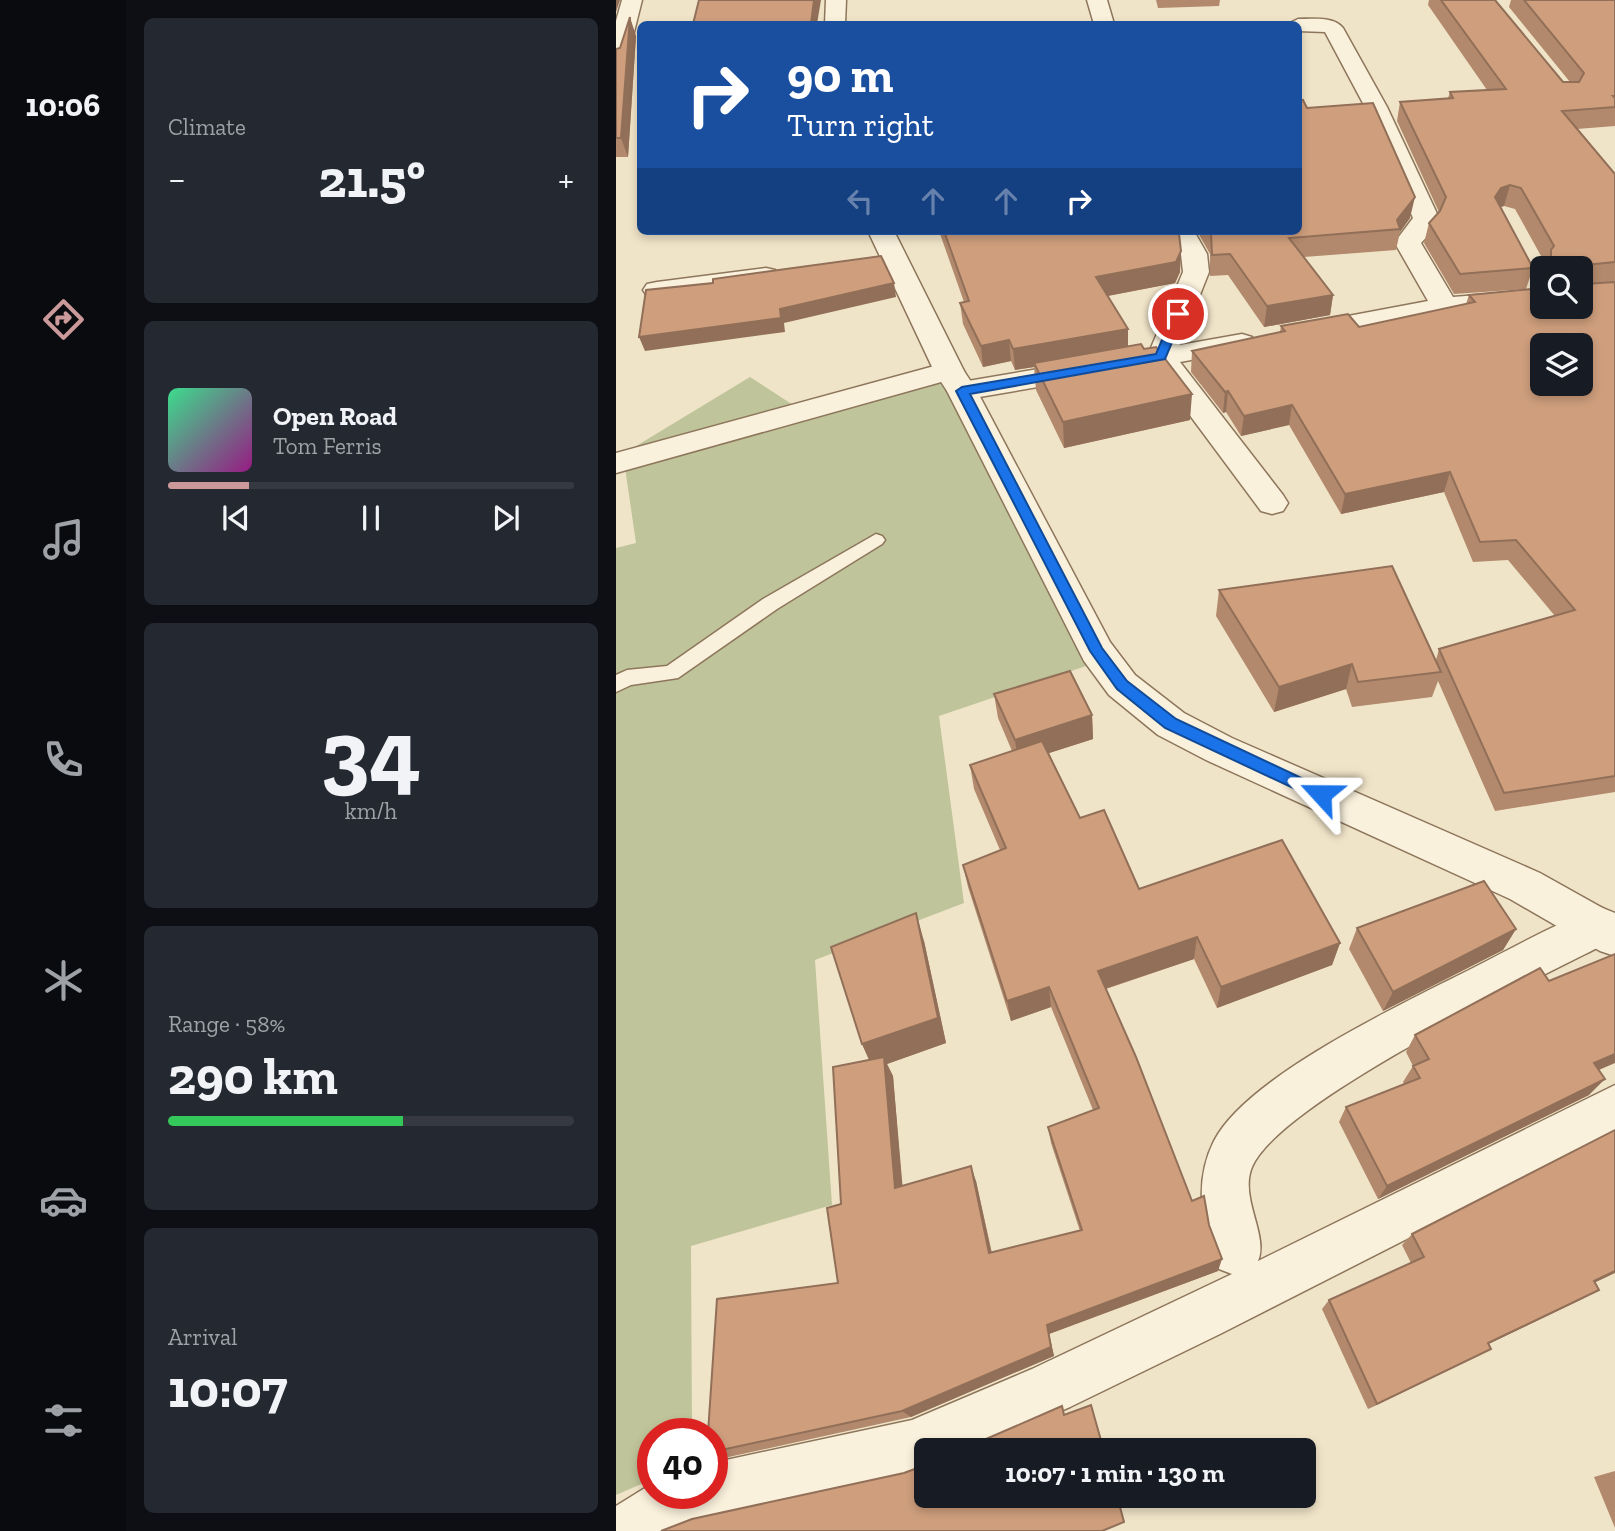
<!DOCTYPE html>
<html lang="en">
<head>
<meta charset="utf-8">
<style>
  body { margin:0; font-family:"Zilla Slab",serif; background:#242831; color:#f1f3f6; height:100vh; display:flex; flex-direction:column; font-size:26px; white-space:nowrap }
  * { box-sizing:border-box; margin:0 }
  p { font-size:23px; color:#9ea1a6 }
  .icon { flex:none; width:38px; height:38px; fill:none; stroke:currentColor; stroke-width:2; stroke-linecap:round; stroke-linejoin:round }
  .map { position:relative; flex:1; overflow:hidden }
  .panel { display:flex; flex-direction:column; gap:18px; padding:18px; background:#0d0f14; width:490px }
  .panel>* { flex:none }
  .guide { position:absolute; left:21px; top:21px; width:665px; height:214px; border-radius:10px; box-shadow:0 4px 10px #0003; background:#1a4fa0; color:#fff; overflow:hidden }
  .buttons { position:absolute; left:914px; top:256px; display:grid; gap:14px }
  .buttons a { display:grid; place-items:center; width:63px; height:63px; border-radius:10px; background:#171b24; box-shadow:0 4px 10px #0003; font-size:35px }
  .speed { position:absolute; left:21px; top:1418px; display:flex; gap:14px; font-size:35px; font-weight:700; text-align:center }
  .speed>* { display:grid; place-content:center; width:91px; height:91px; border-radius:50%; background:#171b24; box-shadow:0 4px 10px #0003; line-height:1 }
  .speed .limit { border:10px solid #d22; background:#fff; color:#111 }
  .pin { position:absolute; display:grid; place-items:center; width:60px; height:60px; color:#fff; margin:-30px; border:4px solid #fff; border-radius:50%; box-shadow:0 2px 7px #0007 }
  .me { position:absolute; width:77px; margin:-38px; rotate:294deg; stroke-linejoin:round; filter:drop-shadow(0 0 5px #0008) }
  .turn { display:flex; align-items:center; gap:24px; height:147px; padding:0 35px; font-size:32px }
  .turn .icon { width:91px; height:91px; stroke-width:2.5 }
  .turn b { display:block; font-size:49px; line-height:60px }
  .lanes { display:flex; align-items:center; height:66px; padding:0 35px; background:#0003; justify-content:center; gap:35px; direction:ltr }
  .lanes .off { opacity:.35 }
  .big { font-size:52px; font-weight:700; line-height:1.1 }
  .panel .widget { flex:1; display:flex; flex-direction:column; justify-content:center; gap:10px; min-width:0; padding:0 24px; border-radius:10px; background:#242831 }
  .panel .dial { align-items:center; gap:0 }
  .dial b { font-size:91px; line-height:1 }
  .song { display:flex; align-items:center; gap:21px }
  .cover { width:84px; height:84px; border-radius:10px; background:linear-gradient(135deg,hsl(150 70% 55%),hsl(310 70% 35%)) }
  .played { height:7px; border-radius:4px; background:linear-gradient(90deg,#cc999b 20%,#363941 20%) }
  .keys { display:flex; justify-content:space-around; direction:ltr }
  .heat { display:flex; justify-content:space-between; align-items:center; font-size:38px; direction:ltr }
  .charge { height:10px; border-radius:5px; background:linear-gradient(90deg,#34c759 58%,#363941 0) }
  .trip { position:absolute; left:298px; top:1438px; width:402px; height:70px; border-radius:10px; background:#171b24; box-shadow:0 4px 10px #0003; font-weight:700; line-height:70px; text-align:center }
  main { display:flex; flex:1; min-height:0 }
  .menu { display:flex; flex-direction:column; width:126px; justify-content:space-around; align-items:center; background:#090b0e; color:#9ea1a6 }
  .menu .icon { width:49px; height:49px }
  .menu .active { color:#cc999b }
  .menu b { font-size:32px; color:#f1f3f6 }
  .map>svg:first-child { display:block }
  .cemetery { fill:#bfc49a }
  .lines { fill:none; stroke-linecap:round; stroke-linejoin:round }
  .service-casing { stroke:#8d765c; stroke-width:3 }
  .minor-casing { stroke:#8d765c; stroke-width:3 }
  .tertiary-casing { stroke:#8d765c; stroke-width:3 }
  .service { fill:#faf1dc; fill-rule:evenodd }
  .minor { fill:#faf1dc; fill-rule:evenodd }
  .tertiary { fill:#faf1dc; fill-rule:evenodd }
  .wall { fill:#b2896c }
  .shaded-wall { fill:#916f58 }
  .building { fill:#cf9f7d; stroke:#916f58; stroke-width:2; fill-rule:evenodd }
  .route { fill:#1a73e8; stroke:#114b97; stroke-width:2 }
</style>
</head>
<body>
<main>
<nav class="menu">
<b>10:06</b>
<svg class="icon active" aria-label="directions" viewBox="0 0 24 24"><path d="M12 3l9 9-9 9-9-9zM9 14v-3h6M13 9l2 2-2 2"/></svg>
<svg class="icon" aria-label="music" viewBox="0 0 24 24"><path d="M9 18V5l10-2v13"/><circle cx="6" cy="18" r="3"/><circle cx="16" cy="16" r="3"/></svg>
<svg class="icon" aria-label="phone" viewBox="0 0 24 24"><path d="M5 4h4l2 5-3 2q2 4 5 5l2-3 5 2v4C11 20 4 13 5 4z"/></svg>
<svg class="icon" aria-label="climate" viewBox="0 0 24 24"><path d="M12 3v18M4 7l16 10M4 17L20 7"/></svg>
<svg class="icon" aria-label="car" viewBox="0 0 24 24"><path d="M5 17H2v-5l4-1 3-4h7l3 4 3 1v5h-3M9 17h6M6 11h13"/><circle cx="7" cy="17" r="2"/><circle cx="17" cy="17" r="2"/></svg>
<svg class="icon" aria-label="filters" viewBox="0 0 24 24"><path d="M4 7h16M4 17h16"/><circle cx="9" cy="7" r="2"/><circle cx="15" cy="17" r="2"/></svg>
</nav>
<section class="panel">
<div class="widget"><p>Climate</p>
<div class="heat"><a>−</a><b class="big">21.5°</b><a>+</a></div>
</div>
<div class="widget">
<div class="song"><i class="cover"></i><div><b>Open Road</b><p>Tom Ferris</p></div></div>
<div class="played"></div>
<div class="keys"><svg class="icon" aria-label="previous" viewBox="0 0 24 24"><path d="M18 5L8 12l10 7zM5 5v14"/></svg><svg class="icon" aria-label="pause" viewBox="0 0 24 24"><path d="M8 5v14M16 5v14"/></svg><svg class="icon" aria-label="next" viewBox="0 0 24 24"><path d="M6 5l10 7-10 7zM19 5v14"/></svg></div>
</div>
<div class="widget dial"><b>34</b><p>km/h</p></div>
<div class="widget"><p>Range · 58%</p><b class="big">290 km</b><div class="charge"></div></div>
<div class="widget"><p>Arrival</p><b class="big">10:07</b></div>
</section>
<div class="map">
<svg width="999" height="1531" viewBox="0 0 999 1531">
  <rect width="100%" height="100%" fill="#f0e4c8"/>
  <!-- cemetery -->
  <path class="cemetery" d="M134 377 197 418 334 380 470 666 323 716 348 903 199 960 216 1205 75 1246 76 1433H37V1479L0 1495V548L20 543 7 454Z"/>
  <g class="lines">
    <defs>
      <path id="service" d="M260 534 266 536 269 540 266 544 161 609 62 678 15 685 0 692V675L11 670 51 666 147 599Z"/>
      <g id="minor">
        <path d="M6 0H26L11 60 8 65 0 66V21Z"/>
        <path d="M471 0H491L498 24H478Z"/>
        <path d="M682 19C696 19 718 16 727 28L771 107 823 218 817 230 805 243 837 297 926 290V306L829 314 689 340 679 338 675 332 679 326 812 301 780 245 779 242 797 218 749 107 709 32 682 31V24H672Z"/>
        <path d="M552 231H578L591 254 593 272 564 345 626 334 636 337 640 343 636 349 564 362 667 495 672 503 667 511 656 514 645 511 538 367 346 400 336 398 331 391 336 384 346 382 534 350 567 272 565 254Z"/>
        <path d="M150 268 159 270 163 276 159 282 41 298 31 296 27 290 31 284 41 282Z"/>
        <path d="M333 362 343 365 348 371 343 377 0 473V453Z"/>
        <path d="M984 907 999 913V939C927 976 664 1101 636 1167 623 1198 653 1235 642 1261L999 1085V1133L604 1334 454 1407 352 1451H310V1469L296 1474 93 1518 60 1531H0V1506L37 1483V1493H96V1463L296 1420 416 1369 616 1274 603 1269C586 1227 577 1183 598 1141 631 1076 788 1003 855 969 897 948 940 923 984 907Z"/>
      </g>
      <g id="tertiary">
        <path d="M210 0H230L229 24H209Z"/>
        <path d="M252 231H278L348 371 361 391 494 642 519 675 568 713 616 738 924 873 999 915V956L984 951 894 899 590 760 542 735 493 695 468 661 331 391 318 371Z"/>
      </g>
    </defs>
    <!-- service casing -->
    <use href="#service" class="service-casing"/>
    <!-- minor casing -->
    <use href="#minor" class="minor-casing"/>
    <!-- tertiary casing -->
    <use href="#tertiary" class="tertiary-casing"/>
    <!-- service -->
    <use href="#service" class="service"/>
    <!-- minor -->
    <use href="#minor" class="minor"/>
    <!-- tertiary -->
    <use href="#tertiary" class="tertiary"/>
  </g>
  <!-- wall -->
  <g class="wall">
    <path d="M540 0H604L603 6 542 8Z"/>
    <path d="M813 0H879L947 82H954L893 7 895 0H999V126L961 129 999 174V792L879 811 822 681 816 697 736 707 730 689 658 712 600 616 603 590 820 660 823 649 939 616 892 560 857 562 828 492 725 514 673 425 625 436 610 412 607 413 575 372 576 351 664 332 665 326 743 327 850 304 853 295 926 306 964 268H930V265L899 209 888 206 884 207 917 268 910 289 838 294 808 243 813 223 823 212 781 121 784 102 832 98 834 92 871 90 812 5Z"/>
    <path d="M20 36 12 157H0V49L4 48Z"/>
    <path d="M691 108 794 218 784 232 780 250 688 257 717 295 714 315 648 327 612 275 594 276V254L581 231H682Z"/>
    <path d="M323 231H562L564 272 559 283 492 296 512 347 574 420 448 448 420 390 418 367 399 370 395 361 367 367 347 324 344 303 348 302Z"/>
    <path d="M378 694 476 715 477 739 433 753 464 818 523 889 724 943 716 965 601 1008 578 959 490 989 602 1271 433 1334 438 1356 295 1417 108 1458 96 1455V1433L222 1283 225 1204 253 1060 246 1044 308 941 330 1043 271 1064 277 1076 286 1186 360 1181 376 1253 464 1231 435 1143 432 1127 477 1110 435 1007 395 1021 352 887 347 865 384 850 358 789 354 765 396 751 382 718Z"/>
    <path d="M741 928 900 929 887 950 767 1011 733 949Z"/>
    <path d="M799 1035 983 1070 973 1095 762 1199 723 1122 730 1107 788 1084 787 1082 797 1066 790 1052Z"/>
    <path d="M796 1234 979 1282 966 1299 872 1344 861 1356 752 1409 706 1309 713 1300 795 1263 786 1245Z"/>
    <path d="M999 1471V1528L978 1477Z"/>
  </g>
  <!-- shaded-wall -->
  <g class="shaded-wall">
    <path d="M0 0H4L0 12Z"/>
    <path d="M198 0H205L201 24H195Z"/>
    <path d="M14 17 20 36 12 157 5 138Z"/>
    <path d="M894 185 888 206 879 209V197L885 188Z"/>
    <path d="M799 197 794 218 784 232V229L781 220Z"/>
    <path d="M565 251 564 272 559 283 480 298V277Z"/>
    <path d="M278 283 280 297 168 323 169 332 29 351 23 337 164 309Z"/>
    <path d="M717 295 714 315 648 327 651 306Z"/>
    <path d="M512 329V350L418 363V367L399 370 397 349Z"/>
    <path d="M393 340 395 361 367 367 365 346Z"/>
    <path d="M612 391 610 412 607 413 609 392Z"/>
    <path d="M576 394 574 420 448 448 447 422Z"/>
    <path d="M676 405 673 425 625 436 628 416Z"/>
    <path d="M834 472 828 492 725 514 729 494Z"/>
    <path d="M736 664 730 689 658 712 663 687Z"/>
    <path d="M476 715 477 739 402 763 399 740Z"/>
    <path d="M300 913 308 941 330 1043 271 1064 277 1076 288 1203 279 1188 257 1068 246 1044Z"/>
    <path d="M900 929 887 950 767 1011 777 992Z"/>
    <path d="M581 937 578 959 482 991V971Z"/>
    <path d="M724 943 716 965 601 1008 605 987Z"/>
    <path d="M433 987 435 1007 395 1021 391 1001Z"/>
    <path d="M999 1054V1063L962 1079 978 1063Z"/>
    <path d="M989 1079 973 1095 762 1199 771 1186Z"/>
    <path d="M355 1166 360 1181 378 1265 373 1253Z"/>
    <path d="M606 1259 602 1271 433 1334 438 1356 295 1417 286 1411 431 1325Z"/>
    <path d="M999 1271V1273L961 1291 978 1281Z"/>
    <path d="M983 1290 966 1299 858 1351 872 1343Z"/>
    <path d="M875 1349 861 1356 752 1409 761 1404Z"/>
  </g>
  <!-- building -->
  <g class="building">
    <path d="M83 0H198L195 24H77Z"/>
    <path d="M825 0H879L947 82H963L968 73 908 0H999V96H997L999 98V107L946 111 999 174V262L970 265V284L999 282V776L888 793 823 649 959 610 900 540 864 542 834 472 729 494 676 405 628 416 612 391 609 392 576 351 669 331 665 326 732 314 743 327 859 302 853 295 926 288V306H964V268H935V250L938 246 905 188 894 185 885 188 879 197 917 268 844 274 813 223 824 211 830 197 784 102 837 98 834 92 890 89ZM926 345H964V383H926Z"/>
    <path d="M14 17 5 138H0V49L4 48Z"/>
    <path d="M687 100 691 108 757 103 799 197 781 220 784 229 673 238 717 295 651 306 614 254 596 255 595 233 594 231H682V101Z"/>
    <path d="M328 231H562L563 234 565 251 560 262 480 277 512 329 397 349 393 340 365 346 344 303 353 301Z"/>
    <path d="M265 256 278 283 164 309 165 318 23 337 30 290 97 283V279Z"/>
    <path d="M525 344 528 349 540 347 576 394 447 422 418 363Z"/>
    <path d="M776 566 825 672 742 682 736 664 663 687 603 590Z"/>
    <path d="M454 671 476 715 399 740 378 694Z"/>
    <path d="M426 741 464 818 488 810 523 889 666 840 724 943 605 987 581 937 482 971 520 1057 576 1201 588 1196 593 1225 606 1259 431 1325 435 1347 286 1411 96 1452V1433H92L101 1299 222 1283 211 1208 225 1204 217 1067 268 1057 279 1188 355 1166 373 1253 466 1230 432 1127 483 1108 433 987 391 1001 347 865 390 848 354 765Z"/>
    <path d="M868 881 900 929 777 992 741 928Z"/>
    <path d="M300 913 322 1018 246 1044 215 947Z"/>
    <path d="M999 954V1054L978 1063 989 1079 771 1186 730 1107 804 1078 797 1066 813 1059 799 1035 924 968 933 981Z"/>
    <path d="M999 1130V1271L978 1281 983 1290 872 1343 875 1349 761 1404 713 1300 808 1257 796 1234Z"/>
    <path d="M475 1405 488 1451H310V1496H501L508 1522 486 1531H45L76 1519 288 1473 304 1467 305 1449H347L446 1406 448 1415Z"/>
  </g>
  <!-- route -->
  <path class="route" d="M562 311 568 314 549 359 354 394 486 648 511 681 560 719 711 790 713 794 711 799 705 801 549 728 501 689 474 651 340 391 346 387 540 354 557 314Z"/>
</svg>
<div class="buttons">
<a><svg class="icon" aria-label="search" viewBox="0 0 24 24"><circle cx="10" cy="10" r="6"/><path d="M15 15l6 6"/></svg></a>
<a><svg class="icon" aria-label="layers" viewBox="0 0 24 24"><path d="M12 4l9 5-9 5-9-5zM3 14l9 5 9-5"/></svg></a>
</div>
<div class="speed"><div class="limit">40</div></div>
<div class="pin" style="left:562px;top:314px;background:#d93025"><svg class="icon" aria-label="arrive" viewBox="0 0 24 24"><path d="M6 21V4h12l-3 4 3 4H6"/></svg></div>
<svg class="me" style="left:705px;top:794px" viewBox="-20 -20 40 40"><path d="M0-17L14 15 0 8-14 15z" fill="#1a73e8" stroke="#fff" stroke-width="4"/></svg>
<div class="trip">10:07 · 1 min · 130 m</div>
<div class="guide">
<div class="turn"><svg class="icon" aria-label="right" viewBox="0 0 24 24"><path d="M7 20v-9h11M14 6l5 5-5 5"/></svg><div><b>90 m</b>Turn right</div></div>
<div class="lanes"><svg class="icon off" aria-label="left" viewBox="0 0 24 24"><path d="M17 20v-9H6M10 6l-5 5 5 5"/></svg><svg class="icon off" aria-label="ahead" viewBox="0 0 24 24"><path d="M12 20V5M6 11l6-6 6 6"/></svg><svg class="icon off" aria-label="ahead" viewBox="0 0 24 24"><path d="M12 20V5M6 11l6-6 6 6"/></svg><svg class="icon" aria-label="right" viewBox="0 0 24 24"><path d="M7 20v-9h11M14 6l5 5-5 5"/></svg></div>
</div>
</div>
</main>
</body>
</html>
